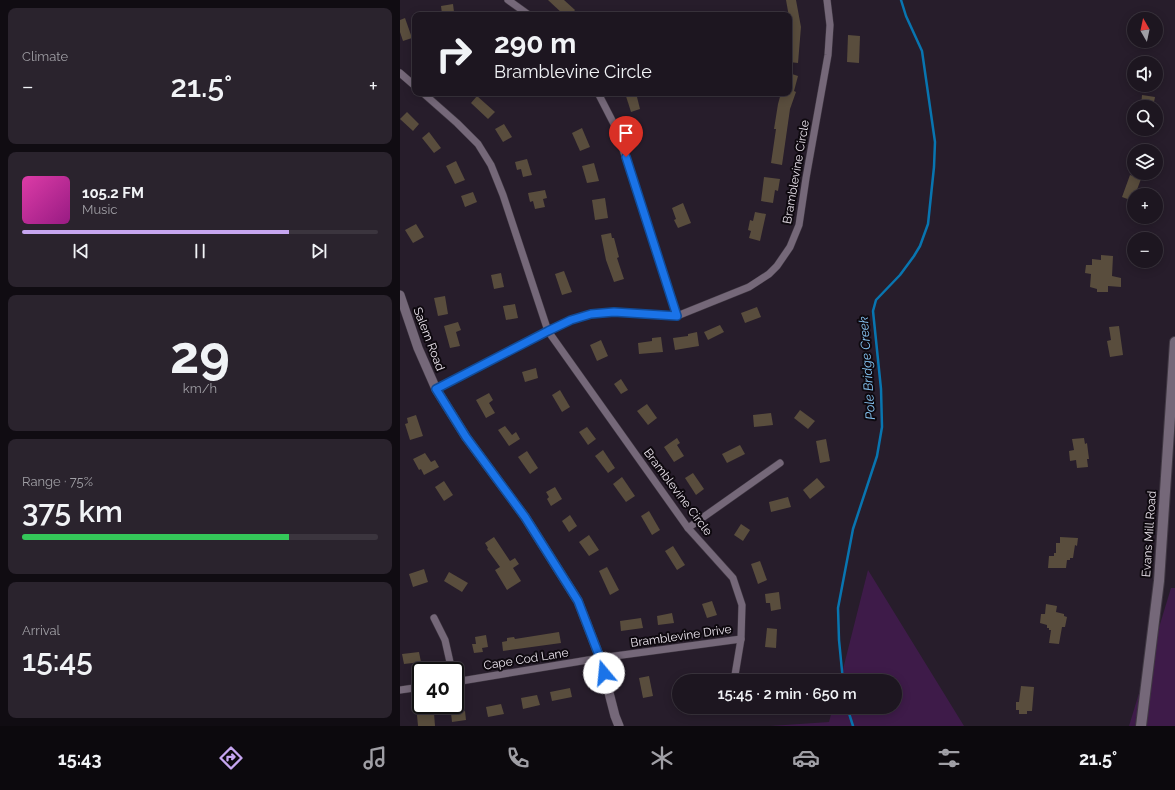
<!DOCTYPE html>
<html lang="en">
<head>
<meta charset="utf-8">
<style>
  body { margin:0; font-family:Raleway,sans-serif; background:#2a232d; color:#f1f3f6; height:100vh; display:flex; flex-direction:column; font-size:15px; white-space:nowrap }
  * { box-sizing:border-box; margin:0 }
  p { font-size:13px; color:#a09fa5 }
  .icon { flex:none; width:22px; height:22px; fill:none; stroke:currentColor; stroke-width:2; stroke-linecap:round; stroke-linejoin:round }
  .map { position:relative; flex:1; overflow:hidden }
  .sheet { display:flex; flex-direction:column; gap:8px; padding:8px; background:#100c12; width:400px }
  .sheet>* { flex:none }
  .hud { position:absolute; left:12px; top:12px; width:380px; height:84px; border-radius:8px; box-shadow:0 2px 10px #0003,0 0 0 1px #3b353e; background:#1d1620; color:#f1f3f6; overflow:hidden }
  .needle { width:26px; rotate:351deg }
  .controls { position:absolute; left:727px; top:12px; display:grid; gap:8px }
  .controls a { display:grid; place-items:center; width:36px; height:36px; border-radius:50%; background:#1d1620; box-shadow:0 2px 10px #0003,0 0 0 1px #3b353e; font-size:20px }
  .speed { position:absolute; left:12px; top:662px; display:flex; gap:8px; font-size:20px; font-weight:700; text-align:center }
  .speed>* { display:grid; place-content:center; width:52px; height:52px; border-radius:50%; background:#1d1620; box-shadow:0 2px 10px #0003,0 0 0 1px #3b353e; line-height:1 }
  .speed .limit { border:2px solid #111; border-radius:6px; background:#fff; color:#111 }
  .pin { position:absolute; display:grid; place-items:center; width:34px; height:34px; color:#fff; margin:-41px -17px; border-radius:50% 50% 50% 0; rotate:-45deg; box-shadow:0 0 4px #0007 }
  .pin .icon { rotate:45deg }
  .me { position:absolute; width:44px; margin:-22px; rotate:343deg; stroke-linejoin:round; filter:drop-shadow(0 0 3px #0008) }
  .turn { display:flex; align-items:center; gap:14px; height:84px; padding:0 16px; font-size:18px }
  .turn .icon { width:52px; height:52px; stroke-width:2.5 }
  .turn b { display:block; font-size:28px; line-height:34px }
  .big { font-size:30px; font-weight:600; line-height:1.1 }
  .sheet .card { flex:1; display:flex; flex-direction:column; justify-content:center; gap:6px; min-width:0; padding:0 14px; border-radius:8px; background:#2a232d }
  .sheet .dial { align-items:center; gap:0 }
  .dial b { font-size:52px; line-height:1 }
  .song { display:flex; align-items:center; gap:12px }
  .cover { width:48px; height:48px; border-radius:6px; background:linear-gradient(135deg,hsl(320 70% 55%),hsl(310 70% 35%)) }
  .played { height:4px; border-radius:2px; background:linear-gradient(90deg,#c6a6f0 75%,#3b353e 75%) }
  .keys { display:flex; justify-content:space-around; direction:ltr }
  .heat { display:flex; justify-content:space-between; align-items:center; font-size:22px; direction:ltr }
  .charge { height:6px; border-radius:3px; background:linear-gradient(90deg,#34c759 75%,#3b353e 0) }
  .trip { position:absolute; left:272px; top:674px; width:230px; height:40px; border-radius:20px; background:#1d1620; box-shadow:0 2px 10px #0003,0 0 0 1px #3b353e; font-weight:600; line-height:40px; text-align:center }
  .menu { display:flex; height:64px; justify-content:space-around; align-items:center; background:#0c090d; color:#a09fa5 }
  .menu .icon { width:28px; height:28px }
  .menu .current { color:#c6a6f0 }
  .menu b { font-size:18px; color:#f1f3f6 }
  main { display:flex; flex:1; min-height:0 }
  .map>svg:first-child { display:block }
  .green { fill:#3e1b49 }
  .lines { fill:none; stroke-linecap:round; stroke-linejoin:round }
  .stream { stroke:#0875b0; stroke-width:2.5 }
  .building { fill:#594d3d }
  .minor-casing { stroke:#403843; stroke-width:8 }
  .tertiary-casing { stroke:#403843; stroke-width:10 }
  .secondary-casing { stroke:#403843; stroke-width:12 }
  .minor { stroke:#756879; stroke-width:7 }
  .tertiary { stroke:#756879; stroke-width:9 }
  .secondary { stroke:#756879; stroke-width:10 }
  .route-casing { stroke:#114b97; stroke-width:10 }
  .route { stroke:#1a73e8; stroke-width:7 }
  .labels { text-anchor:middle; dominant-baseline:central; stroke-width:4; stroke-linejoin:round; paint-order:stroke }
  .street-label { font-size:12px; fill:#ebe4ed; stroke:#0e090f }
  .water-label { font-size:13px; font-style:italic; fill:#87c6f5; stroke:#0e090f }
</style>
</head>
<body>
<main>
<section class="sheet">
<div class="card"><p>Climate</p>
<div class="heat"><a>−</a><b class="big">21.5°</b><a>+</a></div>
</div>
<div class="card">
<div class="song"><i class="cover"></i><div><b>105.2 FM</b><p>Music</p></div></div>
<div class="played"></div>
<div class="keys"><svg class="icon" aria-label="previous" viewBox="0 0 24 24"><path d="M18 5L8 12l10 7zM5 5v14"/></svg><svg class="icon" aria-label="pause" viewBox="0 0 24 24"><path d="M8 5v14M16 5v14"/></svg><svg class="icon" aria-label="next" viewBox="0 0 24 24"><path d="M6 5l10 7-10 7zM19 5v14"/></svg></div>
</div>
<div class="card dial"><b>29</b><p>km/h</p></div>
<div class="card"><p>Range · 75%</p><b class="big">375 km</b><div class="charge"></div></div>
<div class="card"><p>Arrival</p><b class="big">15:45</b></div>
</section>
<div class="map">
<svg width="775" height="726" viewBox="0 0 775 726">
  <rect width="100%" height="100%" fill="#271d2b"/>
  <!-- green -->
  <g class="green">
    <path d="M468 570 564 726H370L429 722 433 707H495V681H440Z"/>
    <path d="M771 588H775V726H729Z"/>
  </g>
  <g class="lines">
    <!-- stream -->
    <g class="stream">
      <path d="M443 681 439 640 438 608 453 529 477 456 482 427 481 389 473 311 476 300 500 275 514 256 520 246 528 224 534 167 535 142 522 51 506 16 501 0"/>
      <path d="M447 707 453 726"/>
    </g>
  </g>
  <!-- building -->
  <g class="building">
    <path d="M148 0H164L175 10 171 15H164Z"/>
    <path d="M386 0H396L401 27 398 63 389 62 391 28Z"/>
    <path d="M53 4 54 12 42 14 41 6Z"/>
    <path d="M5 18 12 38 3 41 0 32V20Z"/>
    <path d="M448 35 460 36 459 63 447 62Z"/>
    <path d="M389 73 398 76 394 91 396 92 390 109 382 165 371 163 376 129H374L378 104 381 93H389Z"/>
    <path d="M225 93H236L240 109 231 112Z"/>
    <path d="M742 95 755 97 753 107H741Z"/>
    <path d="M77 96 95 112 88 119 71 103Z"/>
    <path d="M7 112 19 124 13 131 0 119Z"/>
    <path d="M104 124 112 137 103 142 95 129Z"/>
    <path d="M182 128 190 147 180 151 172 133Z"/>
    <path d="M29 132 41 148 34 153 22 138Z"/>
    <path d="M127 159 132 175 123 177 121 169 117 170 115 162Z"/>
    <path d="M56 161 65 180 55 184 46 166Z"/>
    <path d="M194 163 199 181 187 183 182 166Z"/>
    <path d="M730 175 741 179 735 195H734L733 201 722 197Z"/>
    <path d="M364 177 380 179 378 191 375 190 373 203 361 201Z"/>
    <path d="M145 190 147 198 143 199 145 207 135 209 133 201 130 202 128 193Z"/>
    <path d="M73 192 77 202 65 207 61 196Z"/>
    <path d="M205 198 208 218 195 220 192 200Z"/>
    <path d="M283 203 291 223 278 228 274 220 276 219 272 208Z"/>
    <path d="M355 212 366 214 360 241 349 238 351 231 348 230 350 220 353 221Z"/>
    <path d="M16 224 24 237 13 243 5 230Z"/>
    <path d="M211 233 212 238H214L219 257 217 258 224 279 214 282 206 260 201 235Z"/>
    <path d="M701 255 713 256 712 276 721 278V287L708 286V292H697V289L690 287 691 274 685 273 686 265H692V259L701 260Z"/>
    <path d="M164 271 172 292 162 295 155 274Z"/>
    <path d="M101 273 104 287 94 289 91 275Z"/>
    <path d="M45 296 48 314 38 316 34 298Z"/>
    <path d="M115 304 118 318 106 320 103 306Z"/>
    <path d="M357 307 361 317 345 323 341 313Z"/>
    <path d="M58 322 61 330 56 332 60 346 50 348 44 326Z"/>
    <path d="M320 325 324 332 308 340 304 332Z"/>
    <path d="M719 326 723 355 710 357 707 341 711 340 709 327Z"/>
    <path d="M297 332 299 346 275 350 273 338 288 336V334Z"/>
    <path d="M261 337 263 352 239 354 238 343 252 341V338Z"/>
    <path d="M201 340 208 356 197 361 190 345Z"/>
    <path d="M136 368 138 378 125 382 122 372Z"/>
    <path d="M221 379 228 390 221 394 214 384Z"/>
    <path d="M160 390 170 407 162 412 152 395Z"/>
    <path d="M89 393 93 400 89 403 95 413 86 418 76 400Z"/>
    <path d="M247 404 257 418 248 425 237 411Z"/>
    <path d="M400 410 415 421 408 429 394 418Z"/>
    <path d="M371 413 373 425 354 427 353 415Z"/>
    <path d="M16 415 23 436 10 440 5 424 8 423 7 418Z"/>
    <path d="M105 426 112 435 116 432 120 439 109 446 98 430Z"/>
    <path d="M187 427 196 439 188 445 179 432Z"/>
    <path d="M277 438 280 443 277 445 284 456 274 462 264 447Z"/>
    <path d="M684 438 685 444 687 443 689 459H687L688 467 677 468 676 460 670 461 669 451 674 450 672 439Z"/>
    <path d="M426 439 430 461 420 463 416 441Z"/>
    <path d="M340 445 345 454 327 463 322 454Z"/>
    <path d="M203 450 215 468 208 473 195 456Z"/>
    <path d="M127 451 138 468 130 474 118 457Z"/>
    <path d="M25 453 31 462 35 460 39 467 24 475 21 469 19 470 13 459Z"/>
    <path d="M293 473 304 489 296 495 285 478Z"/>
    <path d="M222 477 235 496 226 502 213 484Z"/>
    <path d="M417 478 425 487 410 499 403 490Z"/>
    <path d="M44 481 53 495 44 501 35 487Z"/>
    <path d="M155 487 162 499 151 506 147 499 149 497 146 492Z"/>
    <path d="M388 497 391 507 371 512 369 502Z"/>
    <path d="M249 511 260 530 252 535 241 516Z"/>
    <path d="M170 515 177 526 169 532 162 521Z"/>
    <path d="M341 524 350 530 343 541 334 535Z"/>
    <path d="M189 535 199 550 189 556 179 542Z"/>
    <path d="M94 537 110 561 115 558 119 564 113 568 121 581 107 590 95 570 100 567 87 549 88 548 85 543Z"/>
    <path d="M660 537 678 538 677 546 675 545 673 558H670V560H667L666 568H648L649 556H654V553H656V543H660Z"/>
    <path d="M273 546 285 565 277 570 265 551Z"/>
    <path d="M360 561 367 580 358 584 351 564Z"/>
    <path d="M207 567 219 590 210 595 199 571Z"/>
    <path d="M24 569 28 582 13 587 9 574Z"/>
    <path d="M49 572 68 583 62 592 44 581Z"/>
    <path d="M379 592 381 609 371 611 370 603H366L365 594Z"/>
    <path d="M312 601 317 615 307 618 302 604Z"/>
    <path d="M646 604 657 606 656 612 664 614V616L667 617 665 627H662L659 644 649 643 651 630H649V628H647V625L640 623 641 614H645Z"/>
    <path d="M272 613 274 623 258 625 257 616Z"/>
    <path d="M241 618 243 628 221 631 220 621Z"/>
    <path d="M367 628 377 629 376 648 365 647Z"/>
    <path d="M159 632 161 643 103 651 102 642 107 641V638L114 637 115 639Z"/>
    <path d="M86 635 88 647 82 648 83 652 74 653 72 644H76L75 637Z"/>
    <path d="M19 652 21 662 4 664 2 654Z"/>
    <path d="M249 676 253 696 243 698 239 678Z"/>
    <path d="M621 686 634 687 632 711H627V714H619V710H616V702H619Z"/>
    <path d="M170 688 172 697 152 701 150 692Z"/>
    <path d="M137 695 140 705 123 709 121 698Z"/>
    <path d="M101 704 104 714 88 717 86 707Z"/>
    <path d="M65 711 66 720 52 722 51 713Z"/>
    <path d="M34 713 35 726H18L17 715Z"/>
  </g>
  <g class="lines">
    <defs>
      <g id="minor">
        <path d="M108 0 129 15"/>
        <path d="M0 73 15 86"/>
        <path d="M23 93 57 123 78 144 91 165 103 195 148 331 288 528 333 578 342 605 341 639 334 681"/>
        <path d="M198 93 216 128 277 316"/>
        <path d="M36 389 148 331 171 320 191 314 214 312 277 316 349 287 369 274 377 266 390 247 399 225 406 178 428 55 430 25 427 0"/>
        <path d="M288 528 380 463"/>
        <path d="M34 618 45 640 52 671"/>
        <path d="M55 682 200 658 341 639"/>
        <path d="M0 690 21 687"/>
      </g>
      <path id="tertiary" d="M0 295 18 348 36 389 66 437 125 517 178 601 200 658 215 716 219 726"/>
      <path id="secondary" d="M741 726 759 581 775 342"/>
    </defs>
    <!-- minor casing -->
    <use href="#minor" class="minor-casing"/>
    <!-- tertiary casing -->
    <use href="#tertiary" class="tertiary-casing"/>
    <!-- secondary casing -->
    <use href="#secondary" class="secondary-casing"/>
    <!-- minor -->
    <use href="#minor" class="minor"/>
    <!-- tertiary -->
    <use href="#tertiary" class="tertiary"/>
    <!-- secondary -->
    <use href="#secondary" class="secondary"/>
  </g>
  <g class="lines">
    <defs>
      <path id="route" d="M204 673 200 658 178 601 125 517 66 437 36 389 148 331 171 320 191 314 214 312 277 316 226 157"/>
    </defs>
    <!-- route casing -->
    <use href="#route" class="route-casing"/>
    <!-- route -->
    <use href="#route" class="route"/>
  </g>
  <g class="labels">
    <!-- street labels -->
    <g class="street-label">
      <text transform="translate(396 172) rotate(-80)">Bramblevine Circle</text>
      <text transform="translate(29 339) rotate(69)">Salem Road</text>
      <text transform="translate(278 492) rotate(53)">Bramblevine Circle</text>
      <text transform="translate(749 534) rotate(-86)">Evans Mill Road</text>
      <text transform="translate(281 636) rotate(-8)">Bramblevine Drive</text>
      <text transform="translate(126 659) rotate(-9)">Cape Cod Lane</text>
    </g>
    <!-- water labels -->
    <g class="water-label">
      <text transform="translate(467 368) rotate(-94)">Pole Bridge Creek</text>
    </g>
  </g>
</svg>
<div class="controls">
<a><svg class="needle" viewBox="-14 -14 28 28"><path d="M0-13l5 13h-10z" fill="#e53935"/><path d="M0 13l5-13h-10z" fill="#a09fa5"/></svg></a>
<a><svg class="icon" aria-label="sound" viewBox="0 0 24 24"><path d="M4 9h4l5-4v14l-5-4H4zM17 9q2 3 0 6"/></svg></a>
<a><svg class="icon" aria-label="search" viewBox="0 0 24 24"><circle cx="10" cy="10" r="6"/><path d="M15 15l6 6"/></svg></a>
<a><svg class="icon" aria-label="layers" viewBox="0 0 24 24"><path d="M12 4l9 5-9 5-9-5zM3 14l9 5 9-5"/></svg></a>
<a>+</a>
<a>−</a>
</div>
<div class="speed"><div class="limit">40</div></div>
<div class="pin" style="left:226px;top:157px;background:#d93025"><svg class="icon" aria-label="arrive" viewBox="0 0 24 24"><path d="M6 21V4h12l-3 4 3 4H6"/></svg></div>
<svg class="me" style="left:204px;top:673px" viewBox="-20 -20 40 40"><circle r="19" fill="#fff"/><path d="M0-13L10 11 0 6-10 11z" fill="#1a73e8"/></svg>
<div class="trip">15:45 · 2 min · 650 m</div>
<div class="hud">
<div class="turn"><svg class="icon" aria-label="right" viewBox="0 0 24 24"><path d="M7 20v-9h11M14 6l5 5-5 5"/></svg><div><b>290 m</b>Bramblevine Circle</div></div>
</div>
</div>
</main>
<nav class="menu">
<b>15:43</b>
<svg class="icon current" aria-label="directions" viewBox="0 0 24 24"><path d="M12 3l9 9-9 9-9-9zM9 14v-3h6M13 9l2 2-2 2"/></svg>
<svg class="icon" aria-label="music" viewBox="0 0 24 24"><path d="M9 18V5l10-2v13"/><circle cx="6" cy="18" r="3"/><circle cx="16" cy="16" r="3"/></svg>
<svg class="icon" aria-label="phone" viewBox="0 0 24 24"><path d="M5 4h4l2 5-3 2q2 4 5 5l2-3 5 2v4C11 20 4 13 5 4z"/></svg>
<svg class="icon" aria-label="climate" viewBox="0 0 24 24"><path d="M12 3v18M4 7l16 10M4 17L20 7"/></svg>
<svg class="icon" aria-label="car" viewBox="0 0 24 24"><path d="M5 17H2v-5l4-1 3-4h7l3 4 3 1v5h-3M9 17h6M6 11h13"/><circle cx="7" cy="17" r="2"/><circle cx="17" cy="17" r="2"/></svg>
<svg class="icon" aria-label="filters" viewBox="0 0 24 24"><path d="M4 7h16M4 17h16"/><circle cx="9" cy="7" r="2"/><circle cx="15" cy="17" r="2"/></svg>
<b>21.5°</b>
</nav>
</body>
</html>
